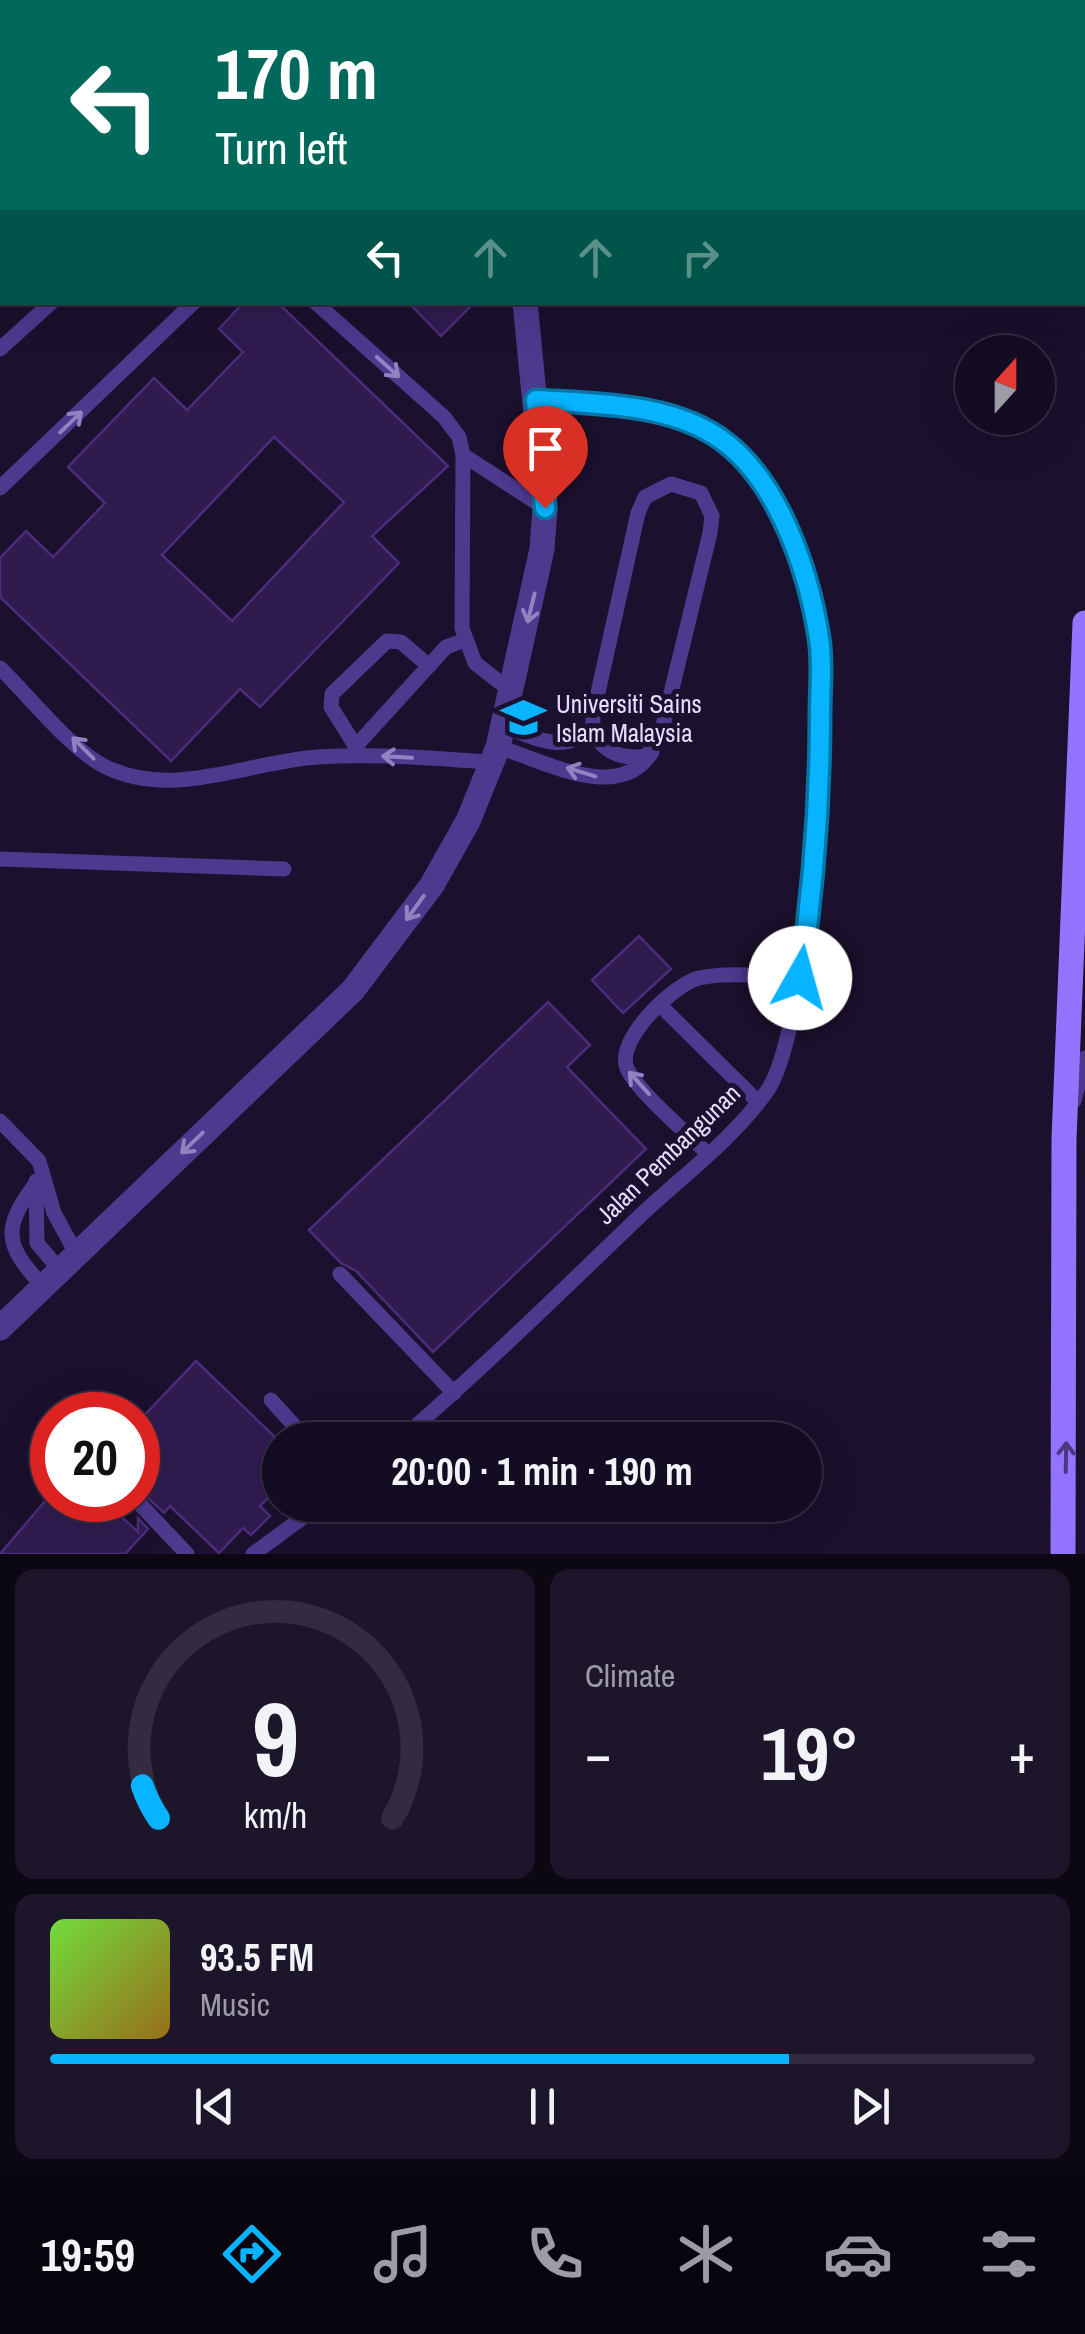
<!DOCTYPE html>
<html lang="en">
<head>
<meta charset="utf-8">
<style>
  body { margin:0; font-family:"Archivo Narrow",sans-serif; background:#1d152a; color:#f1f3f6; height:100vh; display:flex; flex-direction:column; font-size:38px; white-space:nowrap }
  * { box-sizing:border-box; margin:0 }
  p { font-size:32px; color:#9d9ba5 }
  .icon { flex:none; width:55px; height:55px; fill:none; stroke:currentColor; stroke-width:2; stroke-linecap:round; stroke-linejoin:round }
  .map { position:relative; height:1554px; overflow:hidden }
  .drawer { display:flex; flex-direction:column; gap:15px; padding:15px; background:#0b0713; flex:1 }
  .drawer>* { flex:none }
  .top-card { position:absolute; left:0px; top:0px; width:1085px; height:305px; box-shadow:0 10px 40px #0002,0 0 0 2px #332c40; background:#00695c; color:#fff; overflow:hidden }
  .needle { width:65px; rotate:21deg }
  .buttons { position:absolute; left:955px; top:335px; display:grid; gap:20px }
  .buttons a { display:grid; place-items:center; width:100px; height:100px; border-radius:50%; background:#140c22; box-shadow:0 10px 40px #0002,0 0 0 2px #332c40; font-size:50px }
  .speed { position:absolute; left:30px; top:1392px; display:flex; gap:20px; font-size:50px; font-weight:700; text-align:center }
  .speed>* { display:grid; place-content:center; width:130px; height:130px; border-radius:50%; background:#140c22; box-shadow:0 10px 40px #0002,0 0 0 2px #332c40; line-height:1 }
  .speed .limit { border:15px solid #d22; background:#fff; color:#111 }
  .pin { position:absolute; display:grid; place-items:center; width:85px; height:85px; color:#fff; margin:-102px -42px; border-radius:50% 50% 50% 0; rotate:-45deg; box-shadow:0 0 10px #0007 }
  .pin .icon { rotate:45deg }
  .me { position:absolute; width:110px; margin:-55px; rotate:7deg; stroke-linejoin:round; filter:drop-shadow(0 0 8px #0008) }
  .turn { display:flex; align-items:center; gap:35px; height:210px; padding:0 50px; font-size:45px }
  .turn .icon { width:130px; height:130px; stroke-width:2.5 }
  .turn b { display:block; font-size:70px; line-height:85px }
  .lanes { display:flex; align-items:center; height:95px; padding:0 50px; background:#0003; justify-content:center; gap:50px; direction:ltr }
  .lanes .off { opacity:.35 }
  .big { font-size:75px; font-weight:700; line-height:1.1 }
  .drawer .widget { flex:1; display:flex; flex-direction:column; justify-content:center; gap:15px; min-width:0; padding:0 35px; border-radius:20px; background:#1d152a }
  .drawer .dial { align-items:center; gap:0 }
  .dial svg { height:260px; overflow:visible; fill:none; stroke:#332c40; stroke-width:7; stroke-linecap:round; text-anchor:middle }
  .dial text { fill:#f1f3f6; stroke:none }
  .song { display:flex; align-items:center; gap:30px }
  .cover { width:120px; height:120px; border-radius:15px; background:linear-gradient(135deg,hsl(100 70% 55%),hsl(40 70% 35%)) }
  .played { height:10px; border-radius:5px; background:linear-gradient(90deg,#08b4ff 75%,#332c40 75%) }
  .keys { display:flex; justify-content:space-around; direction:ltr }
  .heat { display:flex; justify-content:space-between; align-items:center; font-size:55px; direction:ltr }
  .drawer .tiles { flex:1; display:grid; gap:15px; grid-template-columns:1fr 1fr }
  .widget:last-child { grid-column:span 2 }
  .trip { position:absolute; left:262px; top:1422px; width:560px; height:100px; border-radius:50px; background:#140c22; box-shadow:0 10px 40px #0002,0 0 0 2px #332c40; font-weight:700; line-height:100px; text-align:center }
  .tab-bar { display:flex; height:160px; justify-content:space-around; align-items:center; background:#08050e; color:#9d9ba5 }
  .tab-bar .icon { width:70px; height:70px }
  .tab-bar .current { color:#08b4ff }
  .tab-bar b { font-size:45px; color:#f1f3f6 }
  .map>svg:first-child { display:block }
  .building { fill:#301b4f; stroke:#4c2c7c; stroke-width:2.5; fill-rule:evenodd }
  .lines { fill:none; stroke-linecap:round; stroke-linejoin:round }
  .lane { stroke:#4d398e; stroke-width:15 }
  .street { stroke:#4d398e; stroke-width:25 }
  .secondary { stroke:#9373ff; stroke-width:25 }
  .oneway { stroke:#9282c1 }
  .oneway2 { stroke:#4b3881 }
  .route-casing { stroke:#0575a6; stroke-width:25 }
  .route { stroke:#08b4ff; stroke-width:18 }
  .labels { text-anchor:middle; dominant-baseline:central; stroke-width:10; stroke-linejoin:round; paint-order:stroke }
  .poi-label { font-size:25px; fill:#e7dcff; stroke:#1b102d; text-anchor:start }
  .street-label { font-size:25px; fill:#e7dcff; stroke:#1b102d }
</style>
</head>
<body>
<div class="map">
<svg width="1085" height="1554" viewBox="0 0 1085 1554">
  <rect width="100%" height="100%" fill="#1b102d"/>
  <!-- building -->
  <g class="building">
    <path d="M244 302H277L448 466 372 536 399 563 260 707 240 689 171 761 0 597V558L26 531 53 557 105 503 68 467 154 378 187 410 243 352 219 329ZM274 437 344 502 232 621 162 555Z"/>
    <path d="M408 302H475L441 336Z"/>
    <path d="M639 936 671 969 623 1013 592 980Z"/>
    <path d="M548 1002 590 1045 567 1067 646 1149 433 1352 356 1271 341 1263 309 1230Z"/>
    <path d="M196 1361 280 1442V1486L260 1506 270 1516 251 1535 243 1528 219 1553 170 1506 164 1513 138 1489V1422Z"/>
    <path d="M46 1500H103L138 1532V1518L148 1529 125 1554H0Z"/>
  </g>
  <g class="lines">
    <!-- lane -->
    <g class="lane">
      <path d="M315 302 444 417 459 437 463 455 462 628 475 663 511 691"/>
      <path d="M0 349 52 302"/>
      <path d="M463 455 545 508"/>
      <path d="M671 484 701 493 712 516 710 533 660 738 646 756C617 761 590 746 593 715L638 513 645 497Z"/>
      <path d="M0 488 194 302"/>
      <path d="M0 668C29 696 71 750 106 767 174 800 250 761 318 757 377 753 436 759 494 762"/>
      <path d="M504 726C535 738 562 754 591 730"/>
      <path d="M355 747 446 647 465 640"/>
      <path d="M498 747C545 761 619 804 652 752"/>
      <path d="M361 755 331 707 332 694 387 641 401 642 429 666"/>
      <path d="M0 859 284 869"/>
      <path d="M660 1005 757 1101"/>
      <path d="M1074 1101 1085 1058"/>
      <path d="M0 1121 39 1161 54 1213 76 1253"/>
      <path d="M707 1153C689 1135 635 1089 627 1068 615 1040 674 984 699 978 729 971 769 977 800 978"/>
      <path d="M36 1181 37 1243 59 1269"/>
      <path d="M36 1183C2 1228 4 1245 43 1286"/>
      <path d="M340 1274 454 1393"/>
      <path d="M271 1400 307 1440"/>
      <path d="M400 1440C484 1367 563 1290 643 1213 684 1175 735 1137 767 1091 808 1033 832 711 819 636 808 572 780 484 725 442 673 403 598 404 536 399"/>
      <path d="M136 1500 187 1554"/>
      <path d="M253 1554 320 1505"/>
    </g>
    <!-- street -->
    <g class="street">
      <path d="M363 0 365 2"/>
      <path d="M0 1328 353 990 432 885 468 821 498 747 542 549 545 508 525 302"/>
    </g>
    <!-- secondary -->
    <path class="secondary" d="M1063 1554 1064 1139 1085 623"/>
  </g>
  <!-- one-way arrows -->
  <defs><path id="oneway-shaft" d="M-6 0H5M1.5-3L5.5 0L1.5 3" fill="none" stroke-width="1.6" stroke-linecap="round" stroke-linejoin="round" transform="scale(2.5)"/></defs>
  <g class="oneway">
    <use href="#oneway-shaft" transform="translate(388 367) rotate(42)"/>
    <use href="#oneway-shaft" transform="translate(71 422) rotate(-44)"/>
    <use href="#oneway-shaft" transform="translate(531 608) rotate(104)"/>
    <use href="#oneway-shaft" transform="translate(83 748) rotate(-135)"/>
    <use href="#oneway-shaft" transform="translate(397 757) rotate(-177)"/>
    <use href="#oneway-shaft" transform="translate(581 772) rotate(-163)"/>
    <use href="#oneway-shaft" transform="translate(415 908) rotate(126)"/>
    <use href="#oneway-shaft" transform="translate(639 1083) rotate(-132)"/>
    <use href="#oneway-shaft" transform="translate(192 1143) rotate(136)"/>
  </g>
  <use class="oneway2" href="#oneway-shaft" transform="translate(1066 1457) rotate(-89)"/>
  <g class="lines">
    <defs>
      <path id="route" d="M545 508 536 400C598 404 675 403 726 443 780 485 809 573 819 638 823 662 820 689 820 714 820 801 813 892 800 978"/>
    </defs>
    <!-- route casing -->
    <use href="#route" class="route-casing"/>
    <!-- route -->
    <use href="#route" class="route"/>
  </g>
  <!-- icons -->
  <defs>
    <symbol id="university-bare" viewBox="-9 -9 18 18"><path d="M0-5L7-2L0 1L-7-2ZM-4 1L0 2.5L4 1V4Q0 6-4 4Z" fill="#08b4ff" stroke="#1b102d" stroke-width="2.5" paint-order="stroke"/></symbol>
  </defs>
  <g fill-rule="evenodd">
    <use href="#university-bare" x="492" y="686" width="63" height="63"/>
  </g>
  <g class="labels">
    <!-- poi labels -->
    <g class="poi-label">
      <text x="556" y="704">Universiti Sains<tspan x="556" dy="29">Islam Malaysia</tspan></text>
    </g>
    <!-- street labels -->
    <g class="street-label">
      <text transform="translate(668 1154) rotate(-44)">Jalan Pembangunan</text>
    </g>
  </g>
</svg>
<div class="buttons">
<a><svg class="needle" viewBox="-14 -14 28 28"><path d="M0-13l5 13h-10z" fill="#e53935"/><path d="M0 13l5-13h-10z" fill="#9d9ba5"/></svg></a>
</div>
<div class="speed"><div class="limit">20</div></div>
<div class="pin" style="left:545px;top:508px;background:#d93025"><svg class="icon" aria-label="arrive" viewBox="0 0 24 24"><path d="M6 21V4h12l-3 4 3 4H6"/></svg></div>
<svg class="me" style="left:800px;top:978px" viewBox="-20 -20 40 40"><circle r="19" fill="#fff"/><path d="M0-13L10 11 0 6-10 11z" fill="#08b4ff"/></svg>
<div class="trip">20:00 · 1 min · 190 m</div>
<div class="top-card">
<div class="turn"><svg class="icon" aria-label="left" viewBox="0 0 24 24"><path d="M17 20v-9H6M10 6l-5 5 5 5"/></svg><div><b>170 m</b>Turn left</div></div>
<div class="lanes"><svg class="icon" aria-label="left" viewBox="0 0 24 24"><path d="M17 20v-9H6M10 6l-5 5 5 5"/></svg><svg class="icon off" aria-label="ahead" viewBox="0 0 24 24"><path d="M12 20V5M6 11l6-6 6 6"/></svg><svg class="icon off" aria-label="ahead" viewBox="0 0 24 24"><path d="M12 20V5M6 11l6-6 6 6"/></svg><svg class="icon off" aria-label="right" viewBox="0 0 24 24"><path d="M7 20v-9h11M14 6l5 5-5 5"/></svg></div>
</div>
</div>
<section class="drawer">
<div class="tiles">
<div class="widget dial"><svg viewBox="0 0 100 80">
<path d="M14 69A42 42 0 1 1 86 69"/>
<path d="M14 69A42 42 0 0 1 9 59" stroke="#08b4ff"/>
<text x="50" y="56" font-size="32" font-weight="700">9</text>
<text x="50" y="72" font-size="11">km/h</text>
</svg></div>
<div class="widget"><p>Climate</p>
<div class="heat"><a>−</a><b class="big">19°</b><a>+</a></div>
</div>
<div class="widget">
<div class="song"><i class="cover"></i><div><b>93.5 FM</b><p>Music</p></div></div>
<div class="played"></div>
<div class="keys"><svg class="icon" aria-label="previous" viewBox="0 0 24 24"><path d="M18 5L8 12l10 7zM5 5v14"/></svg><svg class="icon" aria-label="pause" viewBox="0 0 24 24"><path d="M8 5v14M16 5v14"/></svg><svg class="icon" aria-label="next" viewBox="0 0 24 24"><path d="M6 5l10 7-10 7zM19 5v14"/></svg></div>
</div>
</div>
</section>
<nav class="tab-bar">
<b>19:59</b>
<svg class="icon current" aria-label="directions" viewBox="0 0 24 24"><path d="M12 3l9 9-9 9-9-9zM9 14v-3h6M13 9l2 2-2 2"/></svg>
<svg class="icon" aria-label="music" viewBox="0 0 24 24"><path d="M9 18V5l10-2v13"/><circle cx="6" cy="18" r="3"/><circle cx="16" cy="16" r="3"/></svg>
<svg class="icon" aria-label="phone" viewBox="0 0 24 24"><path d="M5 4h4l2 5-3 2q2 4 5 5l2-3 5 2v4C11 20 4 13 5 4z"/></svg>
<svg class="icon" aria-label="climate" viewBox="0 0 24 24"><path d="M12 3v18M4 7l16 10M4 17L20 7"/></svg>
<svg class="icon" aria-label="car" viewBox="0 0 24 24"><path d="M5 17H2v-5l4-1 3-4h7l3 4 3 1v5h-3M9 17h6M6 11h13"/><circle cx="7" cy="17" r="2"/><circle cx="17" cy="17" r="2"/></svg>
<svg class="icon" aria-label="filters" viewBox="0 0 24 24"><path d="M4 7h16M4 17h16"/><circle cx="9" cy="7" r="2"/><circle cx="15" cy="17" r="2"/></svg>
</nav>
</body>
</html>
